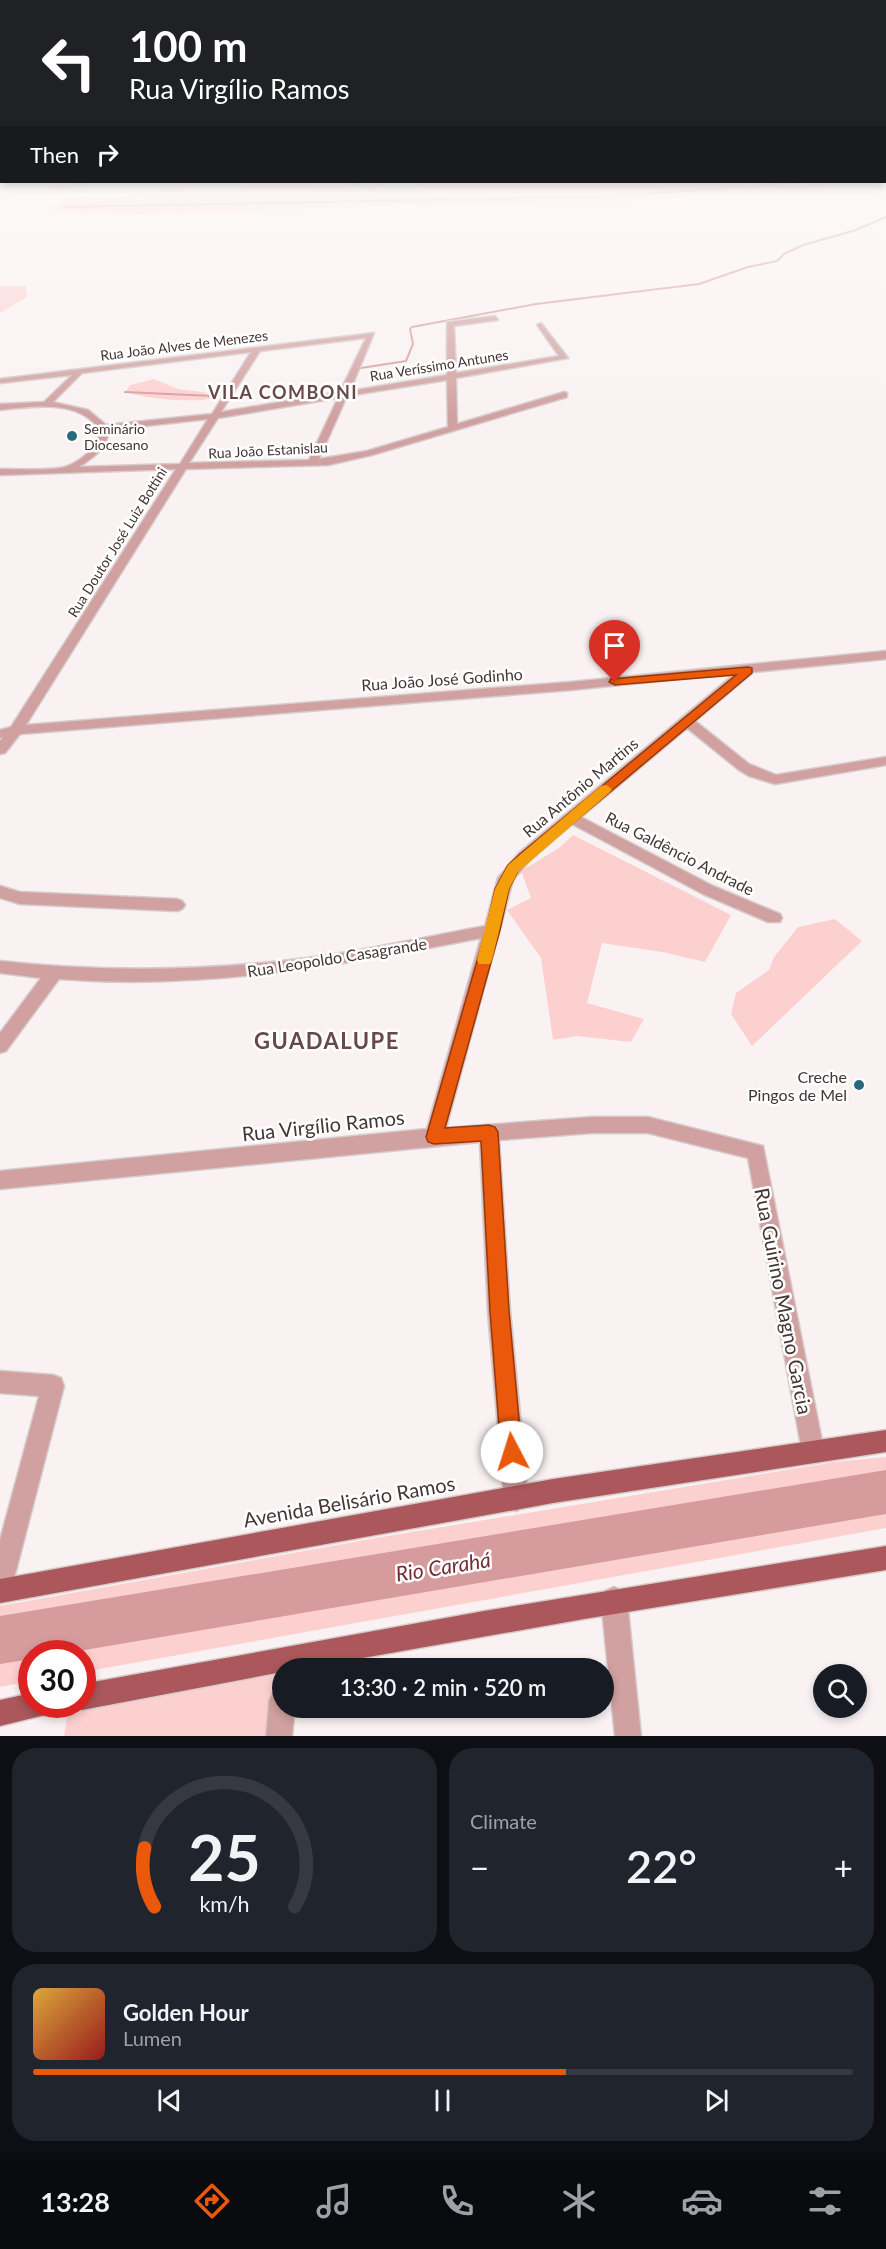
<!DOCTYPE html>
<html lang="en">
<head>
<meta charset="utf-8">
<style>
  body { margin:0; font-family:Lato,sans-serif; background:#20242c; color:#f1f3f6; height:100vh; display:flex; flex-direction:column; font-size:22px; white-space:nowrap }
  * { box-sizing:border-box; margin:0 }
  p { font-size:20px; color:#9ea1a6 }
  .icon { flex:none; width:33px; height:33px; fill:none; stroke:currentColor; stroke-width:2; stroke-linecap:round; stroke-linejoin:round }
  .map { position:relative; height:1736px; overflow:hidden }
  .sheet { display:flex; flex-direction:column; gap:12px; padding:12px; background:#0d0f14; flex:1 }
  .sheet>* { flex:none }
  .top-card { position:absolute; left:0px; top:0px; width:886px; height:183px; box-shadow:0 3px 9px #0003; background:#202124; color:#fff; overflow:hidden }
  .controls { position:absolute; left:813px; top:1664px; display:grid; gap:12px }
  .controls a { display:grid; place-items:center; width:54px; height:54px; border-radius:50%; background:#171b24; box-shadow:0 3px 9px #0003; font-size:30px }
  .speed { position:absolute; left:18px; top:1640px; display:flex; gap:12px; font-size:30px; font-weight:700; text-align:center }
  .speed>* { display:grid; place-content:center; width:78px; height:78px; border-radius:50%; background:#171b24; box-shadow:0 3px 9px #0003; line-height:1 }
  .speed .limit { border:9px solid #d22; background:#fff; color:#111 }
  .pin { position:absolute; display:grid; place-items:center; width:51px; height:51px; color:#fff; margin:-62px -26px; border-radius:50% 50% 50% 0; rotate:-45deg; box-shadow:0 0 6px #0007 }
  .pin .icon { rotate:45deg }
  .me { position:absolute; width:66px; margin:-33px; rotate:355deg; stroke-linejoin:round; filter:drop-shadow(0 0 4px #0008) }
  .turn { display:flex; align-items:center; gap:21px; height:126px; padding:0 30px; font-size:27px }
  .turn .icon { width:78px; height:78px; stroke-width:2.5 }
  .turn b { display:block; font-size:42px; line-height:51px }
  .then { display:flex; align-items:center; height:57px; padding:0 30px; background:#0003; gap:12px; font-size:22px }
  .big { font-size:45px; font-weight:600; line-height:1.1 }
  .sheet .card { flex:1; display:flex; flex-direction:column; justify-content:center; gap:9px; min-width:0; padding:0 21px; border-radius:24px; background:#20242c }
  .sheet .dial { align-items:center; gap:0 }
  .dial svg { height:156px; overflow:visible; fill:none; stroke:#363941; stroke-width:7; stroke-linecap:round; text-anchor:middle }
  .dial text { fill:#f1f3f6; stroke:none }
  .song { display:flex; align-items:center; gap:18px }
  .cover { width:72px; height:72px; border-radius:9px; background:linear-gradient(135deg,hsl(40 70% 55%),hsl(0 70% 35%)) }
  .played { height:6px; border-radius:3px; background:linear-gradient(90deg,#ea580c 65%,#363941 65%) }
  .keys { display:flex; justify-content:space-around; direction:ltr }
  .heat { display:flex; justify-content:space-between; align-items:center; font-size:33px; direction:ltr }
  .sheet .tiles { flex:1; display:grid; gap:12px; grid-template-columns:1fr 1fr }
  .card:last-child { grid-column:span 2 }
  .trip { position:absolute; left:272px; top:1658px; width:342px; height:60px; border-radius:30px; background:#171b24; box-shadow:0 3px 9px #0003; font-weight:600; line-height:60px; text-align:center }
  .tabs { display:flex; height:96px; justify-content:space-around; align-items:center; background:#090b0e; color:#9ea1a6 }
  .tabs .icon { width:42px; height:42px }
  .tabs .active { color:#ea580c }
  .tabs b { font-size:27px; color:#f1f3f6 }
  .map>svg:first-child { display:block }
  .green { fill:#fdd0d0 }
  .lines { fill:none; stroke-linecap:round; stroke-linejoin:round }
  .stream { stroke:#d69c9d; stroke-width:2 }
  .river { fill:#d69c9d; fill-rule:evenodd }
  .minor-casing { stroke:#d6cccc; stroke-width:3 }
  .major-casing { stroke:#d6cccc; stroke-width:3 }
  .minor { fill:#d1a0a0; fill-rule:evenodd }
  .major { fill:#ab575b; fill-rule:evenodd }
  .route { fill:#ea580c; stroke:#983908; stroke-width:1.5 }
  .slow { fill:#f59e0b }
  .poi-dot { fill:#286a7d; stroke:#fff; stroke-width:2 }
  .labels { text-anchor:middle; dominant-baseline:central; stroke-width:5; stroke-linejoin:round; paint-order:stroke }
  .far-street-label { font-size:14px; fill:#453535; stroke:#fff }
  .far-poi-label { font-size:14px; fill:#453535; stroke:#fff; text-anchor:start }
  .street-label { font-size:16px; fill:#453535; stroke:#fff }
  .poi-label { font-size:16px; fill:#453535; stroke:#fff; text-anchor:end }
  .far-district-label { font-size:18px; font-weight:bold; letter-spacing:1.5px; fill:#684848; stroke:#fff }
  .near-street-label { font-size:20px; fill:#453535; stroke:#fff }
  .near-water-label { font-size:21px; font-style:italic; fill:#722c32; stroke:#fff }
  .district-label { font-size:22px; font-weight:bold; letter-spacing:1.5px; fill:#684848; stroke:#fff }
</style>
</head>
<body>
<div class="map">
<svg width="886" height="1736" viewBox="0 0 886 1736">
  <rect width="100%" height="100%" fill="#faf2f2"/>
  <!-- green -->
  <g class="green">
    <path d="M247 182H298L364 192 421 191 413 182H818L824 188 750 194 712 193 674 198 611 202 472 203 140 214 53 212 54 206 67 198 81 196 96 198 119 197 175 189 193 193H236L249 185Z"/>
    <path d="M0 286H26L27 297 0 313Z"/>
    <path d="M154 379 178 389 203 392 215 397C204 404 137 399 126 391L130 385Z"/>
    <path d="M573 835 731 915 705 962 662 952 602 943 587 1003 644 1019 631 1042 577 1036 553 1040 541 958 507 910 531 898 521 871 559 848Z"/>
    <path d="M835 919 862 941 752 1046 731 1014 736 993 769 970 774 957 798 927Z"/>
    <path d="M886 1457V1528L83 1672 82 1653H32L31 1681 0 1687V1606L376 1538 835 1462Z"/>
    <path d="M282 1668 279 1736H64L69 1704H82Z"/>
  </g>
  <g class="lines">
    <!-- stream -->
    <g class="stream">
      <path d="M63 207 619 196 804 182"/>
      <path d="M361 368 406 361 413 344 410 329 412 327 536 304 699 284 748 267 777 261 784 254 803 245 856 230 886 217"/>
      <path d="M125 392 212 396"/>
    </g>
    <!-- river -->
    <path class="river" d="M886 1470V1514L67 1653H32V1659L0 1664V1616Z"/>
    <defs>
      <g id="minor">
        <path d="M83 182H94L56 189 53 187Z"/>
        <path d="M349 182H356L376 188 373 190Z"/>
        <path d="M495 316 498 320 454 326 456 373 559 356 537 325 541 323 568 358 456 378 457 424 564 392 567 393V397L372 455 328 465 186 469 26 725 571 682 886 651V659L753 672 695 721 749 764 776 775 886 757V765L775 784 749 776 739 770 687 728 581 817 713 886 780 914 782 918 780 922H768L703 894 572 824 529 861 513 880 446 1128 592 1117H648L763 1146 824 1451 821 1459 813 1462 805 1459 802 1451 748 1158 648 1133H592L499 1140 510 1311 528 1499 524 1507 516 1511 508 1507 504 1499 488 1311 480 1142 0 1189V1171L427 1129 481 938C338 966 205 990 59 979L6 1051 0 1053V1033L41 978 0 973V961C108 973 215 971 323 956 377 948 431 936 485 926L498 878 519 853 736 673 571 690 20 734 5 753 0 754V741L3 737 0 738V730L11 727 176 469 0 475V469C17 469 50 471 65 467 75 464 92 452 97 442 101 434 100 427 93 422 70 400 29 407 0 410V404L44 402 72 375 0 383V379L374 333 350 391 447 375V322ZM366 338 340 392 221 412 260 351ZM251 352 212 414 106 425 88 410 53 402 82 373ZM447 380 448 427 367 451 319 459 347 396ZM338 398 309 460 189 463 218 418ZM208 419 180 464 79 467C92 458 109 448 108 430Z"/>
        <path d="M0 886 20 892 177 899 182 901 185 905 182 909 177 911 20 904 0 898Z"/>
        <path d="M0 1371 53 1375 61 1378 64 1386 12 1586 9 1595 0 1598V1540L39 1396 0 1393Z"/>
        <path d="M614 1587 623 1591 627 1600 641 1736H615L601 1600 605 1591Z"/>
        <path d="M282 1688V1707H295L292 1736H266L269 1701 273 1692Z"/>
      </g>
      <g id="major">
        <path d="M886 1430V1452L553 1503 0 1603V1579L553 1479Z"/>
        <path d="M886 1546V1570L584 1619 306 1668H282V1672L82 1710 72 1704H82V1684L484 1611Z"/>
        <path d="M32 1693V1704H57L53 1713 0 1726V1700Z"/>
      </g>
    </defs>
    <!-- minor casing -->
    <use href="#minor" class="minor-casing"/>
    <!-- major casing -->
    <use href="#major" class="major-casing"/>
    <!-- minor -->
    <use href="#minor" class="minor"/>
    <!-- major -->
    <use href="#major" class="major"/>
  </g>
  <!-- sky -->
  <linearGradient id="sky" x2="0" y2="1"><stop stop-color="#a1aaca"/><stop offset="0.42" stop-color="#fdf9f9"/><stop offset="1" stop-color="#fdf9f9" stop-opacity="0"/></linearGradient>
  <rect width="886" height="420" fill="url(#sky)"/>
  <!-- route -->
  <path class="route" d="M748 667 752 668V673L529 860 518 871 509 889 500 930 445 1128 489 1125 495 1127 498 1132 509 1311 522 1452 519 1459 512 1462 504 1459 501 1452 490 1311 481 1141 434 1144 428 1142 426 1137 486 930 495 889 508 865 520 854 736 675 615 685 609 682 611 679Z"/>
  <!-- slow -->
  <path class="slow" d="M606 785 612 789 610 792 518 872 509 889 492 960 490 964H479L477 960 495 889 508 865 601 786Z"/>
  <!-- markers -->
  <g class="poi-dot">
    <circle cx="72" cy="436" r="6"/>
    <circle cx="859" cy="1085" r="6"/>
  </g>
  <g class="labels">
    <!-- far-street labels -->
    <g class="far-street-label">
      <text transform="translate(184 345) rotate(-7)">Rua João Alves de Menezes</text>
      <text transform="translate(439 365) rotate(-9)">Rua Veríssimo Antunes</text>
      <text transform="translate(268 450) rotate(-3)">Rua João Estanislau</text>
      <text transform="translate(117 542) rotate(-58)">Rua Doutor José Luiz Bottini</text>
    </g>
    <!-- far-poi labels -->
    <g class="far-poi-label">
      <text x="84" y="428">Seminário<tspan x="84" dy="16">Diocesano</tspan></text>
    </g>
    <!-- street labels -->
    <g class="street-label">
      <text transform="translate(442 679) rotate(-4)">Rua João José Godinho</text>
      <text transform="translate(580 787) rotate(-40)">Rua Antônio Martins</text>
      <text transform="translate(680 853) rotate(27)">Rua Galdêncio Andrade</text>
      <text transform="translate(337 957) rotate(-9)">Rua Leopoldo Casagrande</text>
    </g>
    <!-- poi labels -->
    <g class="poi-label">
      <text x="847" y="1076">Creche<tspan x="847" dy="18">Pingos de Mel</tspan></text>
    </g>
    <!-- far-district labels -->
    <g class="far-district-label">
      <text x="283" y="392">VILA COMBONI</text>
    </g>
    <!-- near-street labels -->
    <g class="near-street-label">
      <text transform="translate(323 1125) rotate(-6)">Rua Virgílio Ramos</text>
      <text transform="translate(784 1301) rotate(79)">Rua Guirino Magno Garcia</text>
      <text transform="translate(349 1501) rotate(-10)">Avenida Belisário Ramos</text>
    </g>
    <!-- near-water labels -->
    <g class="near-water-label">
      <text transform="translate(443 1566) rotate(-9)">Rio Carahá</text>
    </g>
    <!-- district labels -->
    <g class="district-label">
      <text x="327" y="1040">GUADALUPE</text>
    </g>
  </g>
</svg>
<div class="controls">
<a><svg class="icon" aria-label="search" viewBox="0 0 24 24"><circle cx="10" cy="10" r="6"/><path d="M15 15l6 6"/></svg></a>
</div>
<div class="speed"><div class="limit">30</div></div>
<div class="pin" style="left:615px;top:682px;background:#d93025"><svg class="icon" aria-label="arrive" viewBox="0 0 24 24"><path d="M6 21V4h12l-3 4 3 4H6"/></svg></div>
<svg class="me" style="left:512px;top:1452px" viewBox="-20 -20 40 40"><circle r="19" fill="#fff"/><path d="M0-13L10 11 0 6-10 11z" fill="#ea580c"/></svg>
<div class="trip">13:30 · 2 min · 520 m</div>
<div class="top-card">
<div class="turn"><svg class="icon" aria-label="left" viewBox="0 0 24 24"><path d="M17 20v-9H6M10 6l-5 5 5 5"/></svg><div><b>100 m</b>Rua Virgílio Ramos</div></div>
<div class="then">Then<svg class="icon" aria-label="right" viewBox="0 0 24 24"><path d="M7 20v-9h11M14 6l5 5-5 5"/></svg></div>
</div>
</div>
<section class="sheet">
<div class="tiles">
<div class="card dial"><svg viewBox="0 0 100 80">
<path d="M14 69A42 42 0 1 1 86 69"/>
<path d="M14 69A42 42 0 0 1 9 39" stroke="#ea580c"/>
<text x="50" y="56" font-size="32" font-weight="700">25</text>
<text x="50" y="72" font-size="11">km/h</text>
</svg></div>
<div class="card"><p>Climate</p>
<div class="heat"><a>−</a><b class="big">22°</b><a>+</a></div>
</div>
<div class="card">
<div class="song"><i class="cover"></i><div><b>Golden Hour</b><p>Lumen</p></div></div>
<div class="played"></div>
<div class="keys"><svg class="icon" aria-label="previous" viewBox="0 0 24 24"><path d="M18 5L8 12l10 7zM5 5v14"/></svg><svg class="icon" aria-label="pause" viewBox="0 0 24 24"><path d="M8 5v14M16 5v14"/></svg><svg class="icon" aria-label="next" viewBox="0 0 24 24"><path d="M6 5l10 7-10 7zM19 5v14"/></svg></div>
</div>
</div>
</section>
<nav class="tabs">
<b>13:28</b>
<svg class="icon active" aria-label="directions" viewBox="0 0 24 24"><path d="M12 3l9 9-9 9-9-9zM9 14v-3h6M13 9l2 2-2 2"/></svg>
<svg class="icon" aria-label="music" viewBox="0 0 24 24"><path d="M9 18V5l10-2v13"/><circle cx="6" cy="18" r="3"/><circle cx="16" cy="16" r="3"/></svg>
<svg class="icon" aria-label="phone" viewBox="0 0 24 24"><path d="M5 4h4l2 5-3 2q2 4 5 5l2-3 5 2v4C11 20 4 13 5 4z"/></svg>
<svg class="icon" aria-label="climate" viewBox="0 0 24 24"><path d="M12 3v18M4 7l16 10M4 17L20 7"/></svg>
<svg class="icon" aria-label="car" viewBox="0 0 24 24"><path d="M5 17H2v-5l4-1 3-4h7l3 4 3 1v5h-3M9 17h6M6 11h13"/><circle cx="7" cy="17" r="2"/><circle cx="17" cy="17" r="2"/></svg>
<svg class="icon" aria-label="filters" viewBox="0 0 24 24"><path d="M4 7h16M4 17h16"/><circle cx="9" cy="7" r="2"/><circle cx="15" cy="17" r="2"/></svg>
</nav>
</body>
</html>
